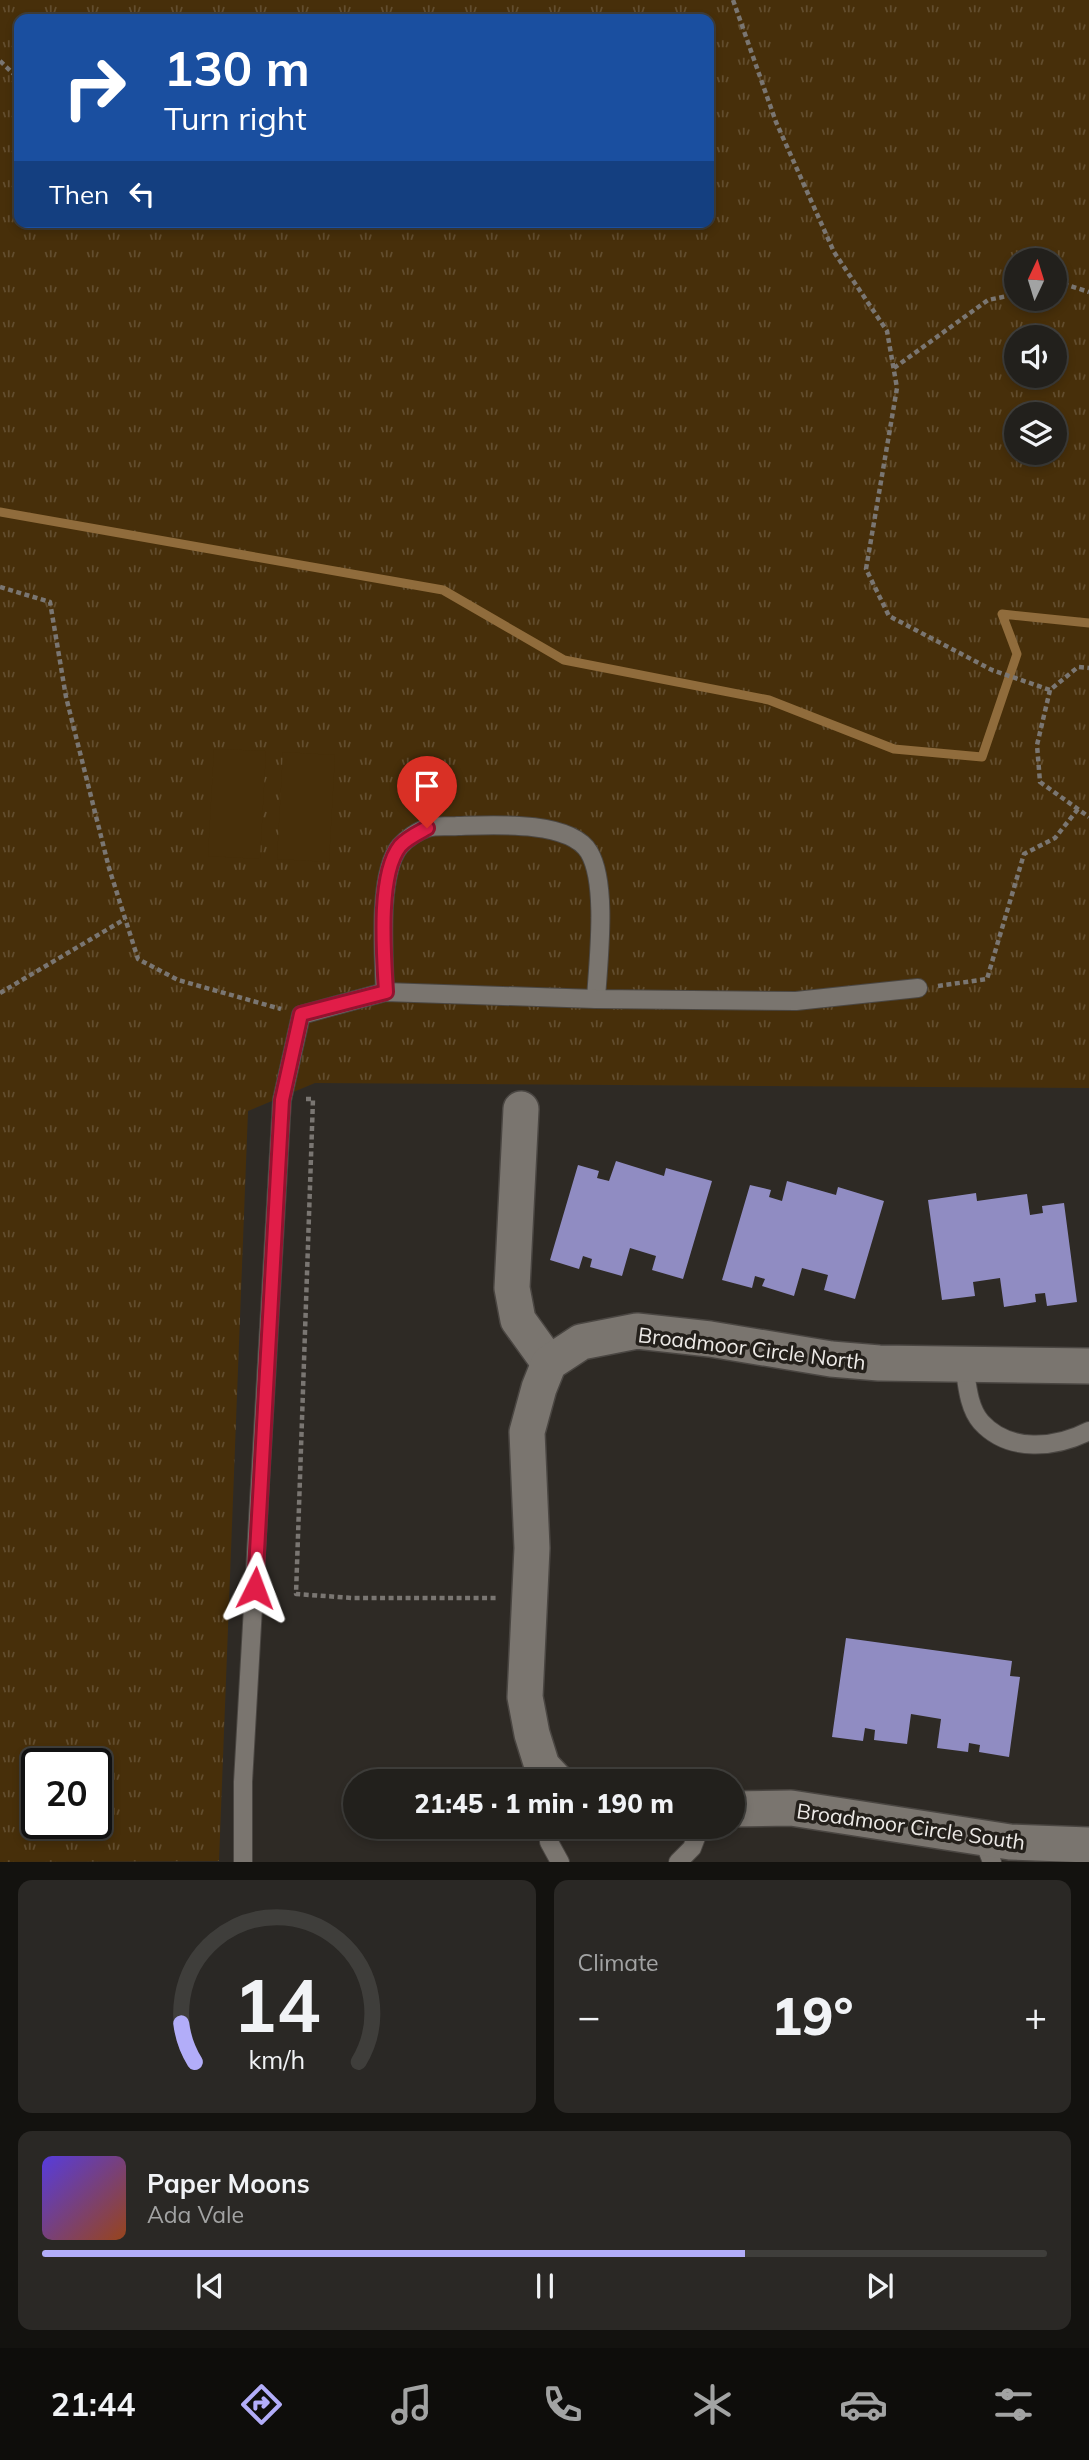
<!DOCTYPE html>
<html lang="en">
<head>
<meta charset="utf-8">
<style>
  body { margin:0; font-family:Mulish,sans-serif; background:#2a2825; color:#f1f3f6; height:100vh; display:flex; flex-direction:column; font-size:26px; white-space:nowrap }
  * { box-sizing:border-box; margin:0 }
  p { font-size:23px; color:#a2a3a3 }
  .icon { flex:none; width:38px; height:38px; fill:none; stroke:currentColor; stroke-width:2; stroke-linecap:round; stroke-linejoin:round }
  .map { position:relative; height:1862px; overflow:hidden }
  .sheet { display:flex; flex-direction:column; gap:18px; padding:18px; background:#13120f; flex:1 }
  .sheet>* { flex:none }
  .guide { position:absolute; left:14px; top:14px; width:700px; height:214px; border-radius:14px; box-shadow:0 4px 10px #0003,0 0 0 2px #3f3e3b; background:#1a4fa0; color:#fff; overflow:hidden }
  .needle { width:46px; rotate:4deg }
  .controls { position:absolute; left:1004px; top:248px; display:grid; gap:14px }
  .controls a { display:grid; place-items:center; width:63px; height:63px; border-radius:50%; background:#22201c; box-shadow:0 4px 10px #0003,0 0 0 2px #3f3e3b; font-size:35px }
  .speed { position:absolute; left:21px; top:1748px; display:flex; gap:14px; font-size:35px; font-weight:700; text-align:center }
  .speed>* { display:grid; place-content:center; width:91px; height:91px; border-radius:50%; background:#22201c; box-shadow:0 4px 10px #0003,0 0 0 2px #3f3e3b; line-height:1 }
  .speed .limit { border:4px solid #111; border-radius:10px; background:#fff; color:#111 }
  .pin { position:absolute; display:grid; place-items:center; width:60px; height:60px; color:#fff; margin:-72px -30px; border-radius:50% 50% 50% 0; rotate:-45deg; box-shadow:0 0 7px #0007 }
  .pin .icon { rotate:45deg }
  .me { position:absolute; width:77px; margin:-38px; rotate:3deg; stroke-linejoin:round; filter:drop-shadow(0 0 5px #0008) }
  .turn { display:flex; align-items:center; gap:24px; height:147px; padding:0 35px; font-size:32px }
  .turn .icon { width:91px; height:91px; stroke-width:2.5 }
  .turn b { display:block; font-size:49px; line-height:60px }
  .then { display:flex; align-items:center; height:66px; padding:0 35px; background:#0003; gap:14px; font-size:26px }
  .big { font-size:52px; font-weight:800; line-height:1.1 }
  .sheet .tile { flex:1; display:flex; flex-direction:column; justify-content:center; gap:10px; min-width:0; padding:0 24px; border-radius:14px; background:#2a2825 }
  .sheet .dial { align-items:center; gap:0 }
  .dial svg { height:182px; overflow:visible; fill:none; stroke:#3f3e3b; stroke-width:7; stroke-linecap:round; text-anchor:middle }
  .dial text { fill:#f1f3f6; stroke:none }
  .song { display:flex; align-items:center; gap:21px }
  .cover { width:84px; height:84px; border-radius:10px; background:linear-gradient(135deg,hsl(250 70% 55%),hsl(20 70% 35%)) }
  .played { height:7px; border-radius:4px; background:linear-gradient(90deg,#b2adf9 70%,#3f3e3b 70%) }
  .keys { display:flex; justify-content:space-around; direction:ltr }
  .heat { display:flex; justify-content:space-between; align-items:center; font-size:38px; direction:ltr }
  .sheet .tiles { flex:1; display:grid; gap:18px; grid-template-columns:1fr 1fr }
  .tile:last-child { grid-column:span 2 }
  .trip { position:absolute; left:343px; top:1769px; width:402px; height:70px; border-radius:35px; background:#22201c; box-shadow:0 4px 10px #0003,0 0 0 2px #3f3e3b; font-weight:800; line-height:70px; text-align:center }
  .tab-bar { display:flex; height:112px; justify-content:space-around; align-items:center; background:#0e0d0b; color:#a2a3a3 }
  .tab-bar .icon { width:49px; height:49px }
  .tab-bar .active { color:#b2adf9 }
  .tab-bar b { font-size:32px; color:#f1f3f6 }
  .map>svg:first-child { display:block }
  .grass { fill:url(#grass-tufts); fill-rule:evenodd }
  .garden { fill:#472f0a }
  .lines { fill:none; stroke-linecap:round; stroke-linejoin:round }
  .stream { stroke:#906c3c; stroke-width:9 }
  .building { fill:#908cc2 }
  .service-casing { stroke:#4a4642; stroke-width:20 }
  .minor-casing { stroke:#4a4642; stroke-width:38 }
  .path { stroke:#7a7672; stroke-width:4.5; stroke-dasharray:5 3.5; stroke-linecap:butt }
  .service { stroke:#7a756f; stroke-width:18 }
  .minor { stroke:#7a756f; stroke-width:35 }
  .route-casing { stroke:#92132f; stroke-width:18 }
  .route { stroke:#e11d48; stroke-width:12 }
  .labels { text-anchor:middle; dominant-baseline:central; stroke-width:7; stroke-linejoin:round; paint-order:stroke }
  .street-label { font-size:21px; fill:#edeae7; stroke:#24201b }
</style>
</head>
<body>
<div class="map">
<svg width="1089" height="1862" viewBox="0 0 1089 1862">
  <defs>
    <pattern id="grass-tufts" width="24" height="20" patternUnits="userSpaceOnUse" patternTransform="scale(1.75)"><rect width="24" height="20" fill="#472f0a"/><path d="M3 7l-1-3M5 7V3M7 7l1-3M15 17l-1-3M17 17v-4M19 17l1-3" fill="none" stroke="#624d2e"/></pattern>
  </defs>
  <rect width="100%" height="100%" fill="#2e2a25"/>
  <!-- grass -->
  <path class="grass" d="M0 0H1089V1088L315 1083 248 1111 219 1861 0 1862ZM19 19H709V222H19ZM1017 261H1055V299H1017ZM1017 338H1055V376H1017ZM1017 415H1055V453H1017ZM37 1764H96V1824H37Z"/>
  <!-- garden -->
  <g class="garden">
    <path d="M214 749 266 751 260 859 208 856Z"/>
    <path d="M283 752 335 755 329 862 277 859Z"/>
  </g>
  <g class="lines">
    <!-- stream -->
    <path class="stream" d="M0 512 443 590 564 660 769 700 894 749 982 757 1017 654 1002 614 1089 623"/>
  </g>
  <!-- building -->
  <g class="building">
    <path d="M616 1161 664 1176 666 1168 712 1181 683 1279 652 1270 656 1256 630 1248 622 1276 590 1267 592 1259 583 1256 579 1269 550 1260 578 1165 599 1171 597 1178 609 1181Z"/>
    <path d="M787 1181 836 1195 838 1187 884 1201 855 1299 824 1290 828 1275 802 1268 794 1296 762 1286 765 1279 755 1276 752 1288 722 1280 750 1185 771 1190 769 1197 782 1201Z"/>
    <path d="M976 1193 977 1201 1027 1194 1030 1215 1043 1213 1042 1206 1064 1203 1077 1302 1047 1306 1045 1293 1035 1294 1036 1302 1004 1307 1000 1278 973 1282 975 1296 942 1300 928 1200Z"/>
    <path d="M846 1638 1012 1661 1010 1676 1020 1677 1009 1757 979 1752 980 1745 969 1743 968 1752 937 1748 941 1719 911 1714 907 1744 874 1740 875 1730 865 1728 863 1741 832 1737Z"/>
  </g>
  <g class="lines">
    <defs>
      <g id="service">
        <path d="M385 992C384 956 377 874 400 846 406 839 418 831 427 828 436 825 449 827 458 826 492 825 570 820 589 852 608 884 598 962 596 999"/>
        <path d="M964 1364C967 1383 968 1407 981 1422 1009 1453 1056 1448 1089 1431"/>
        <path d="M549 1827V1842L560 1862"/>
        <path d="M983 1839 992 1862"/>
        <path d="M243 1862V1782L282 1100 301 1015 385 992 596 999 796 1001 918 988"/>
        <path d="M678 1862 692 1848 700 1827"/>
      </g>
      <g id="minor">
        <path d="M521 1109 512 1288 518 1320 549 1363"/>
        <path d="M557 1782 542 1766 532 1734 525 1697 532 1548 527 1432 539 1388 549 1363 581 1342 637 1331 710 1339 831 1359 879 1363 1089 1366"/>
        <path d="M733 1809 791 1808 1010 1842 1089 1845"/>
      </g>
    </defs>
    <!-- service casing -->
    <use href="#service" class="service-casing"/>
    <!-- minor casing -->
    <use href="#minor" class="minor-casing"/>
    <!-- path -->
    <g class="path">
      <path d="M733 0 776 122 834 252 887 331 897 388 866 569 889 616 992 670 1050 690 1078 667 1089 668"/>
      <path d="M0 61 19 79"/>
      <path d="M1055 286 1064 284 1089 292"/>
      <path d="M894 368 988 300 1017 294"/>
      <path d="M0 587 50 602 66 697 109 868 138 959 178 980 281 1009"/>
      <path d="M1050 690 1037 745 1040 782 1089 817"/>
      <path d="M938 986 987 979 1024 854 1055 838 1078 809"/>
      <path d="M0 993 125 919"/>
      <path d="M306 1099H313L296 1594 352 1598H498"/>
    </g>
    <!-- service -->
    <use href="#service" class="service"/>
    <!-- minor -->
    <use href="#minor" class="minor"/>
  </g>
  <g class="lines">
    <defs>
      <path id="route" d="M255 1588 282 1100 301 1014 386 992C384 956 377 875 400 846 407 838 418 833 427 828"/>
    </defs>
    <!-- route casing -->
    <use href="#route" class="route-casing"/>
    <!-- route -->
    <use href="#route" class="route"/>
  </g>
  <g class="labels">
    <!-- street labels -->
    <g class="street-label">
      <text transform="translate(752 1348) rotate(7)">Broadmoor Circle North</text>
      <text transform="translate(911 1826) rotate(8)">Broadmoor Circle South</text>
    </g>
  </g>
</svg>
<div class="controls">
<a><svg class="needle" viewBox="-14 -14 28 28"><path d="M0-13l5 13h-10z" fill="#e53935"/><path d="M0 13l5-13h-10z" fill="#a2a3a3"/></svg></a>
<a><svg class="icon" aria-label="sound" viewBox="0 0 24 24"><path d="M4 9h4l5-4v14l-5-4H4zM17 9q2 3 0 6"/></svg></a>
<a><svg class="icon" aria-label="layers" viewBox="0 0 24 24"><path d="M12 4l9 5-9 5-9-5zM3 14l9 5 9-5"/></svg></a>
</div>
<div class="speed"><div class="limit">20</div></div>
<div class="pin" style="left:427px;top:828px;background:#d93025"><svg class="icon" aria-label="arrive" viewBox="0 0 24 24"><path d="M6 21V4h12l-3 4 3 4H6"/></svg></div>
<svg class="me" style="left:255px;top:1588px" viewBox="-20 -20 40 40"><path d="M0-17L14 15 0 8-14 15z" fill="#e11d48" stroke="#fff" stroke-width="4"/></svg>
<div class="trip">21:45 · 1 min · 190 m</div>
<div class="guide">
<div class="turn"><svg class="icon" aria-label="right" viewBox="0 0 24 24"><path d="M7 20v-9h11M14 6l5 5-5 5"/></svg><div><b>130 m</b>Turn right</div></div>
<div class="then">Then<svg class="icon" aria-label="left" viewBox="0 0 24 24"><path d="M17 20v-9H6M10 6l-5 5 5 5"/></svg></div>
</div>
</div>
<section class="sheet">
<div class="tiles">
<div class="tile dial"><svg viewBox="0 0 100 80">
<path d="M14 69A42 42 0 1 1 86 69"/>
<path d="M14 69A42 42 0 0 1 8 52" stroke="#b2adf9"/>
<text x="50" y="56" font-size="32" font-weight="700">14</text>
<text x="50" y="72" font-size="11">km/h</text>
</svg></div>
<div class="tile"><p>Climate</p>
<div class="heat"><a>−</a><b class="big">19°</b><a>+</a></div>
</div>
<div class="tile">
<div class="song"><i class="cover"></i><div><b>Paper Moons</b><p>Ada Vale</p></div></div>
<div class="played"></div>
<div class="keys"><svg class="icon" aria-label="previous" viewBox="0 0 24 24"><path d="M18 5L8 12l10 7zM5 5v14"/></svg><svg class="icon" aria-label="pause" viewBox="0 0 24 24"><path d="M8 5v14M16 5v14"/></svg><svg class="icon" aria-label="next" viewBox="0 0 24 24"><path d="M6 5l10 7-10 7zM19 5v14"/></svg></div>
</div>
</div>
</section>
<nav class="tab-bar">
<b>21:44</b>
<svg class="icon active" aria-label="directions" viewBox="0 0 24 24"><path d="M12 3l9 9-9 9-9-9zM9 14v-3h6M13 9l2 2-2 2"/></svg>
<svg class="icon" aria-label="music" viewBox="0 0 24 24"><path d="M9 18V5l10-2v13"/><circle cx="6" cy="18" r="3"/><circle cx="16" cy="16" r="3"/></svg>
<svg class="icon" aria-label="phone" viewBox="0 0 24 24"><path d="M5 4h4l2 5-3 2q2 4 5 5l2-3 5 2v4C11 20 4 13 5 4z"/></svg>
<svg class="icon" aria-label="climate" viewBox="0 0 24 24"><path d="M12 3v18M4 7l16 10M4 17L20 7"/></svg>
<svg class="icon" aria-label="car" viewBox="0 0 24 24"><path d="M5 17H2v-5l4-1 3-4h7l3 4 3 1v5h-3M9 17h6M6 11h13"/><circle cx="7" cy="17" r="2"/><circle cx="17" cy="17" r="2"/></svg>
<svg class="icon" aria-label="filters" viewBox="0 0 24 24"><path d="M4 7h16M4 17h16"/><circle cx="9" cy="7" r="2"/><circle cx="15" cy="17" r="2"/></svg>
</nav>
</body>
</html>
